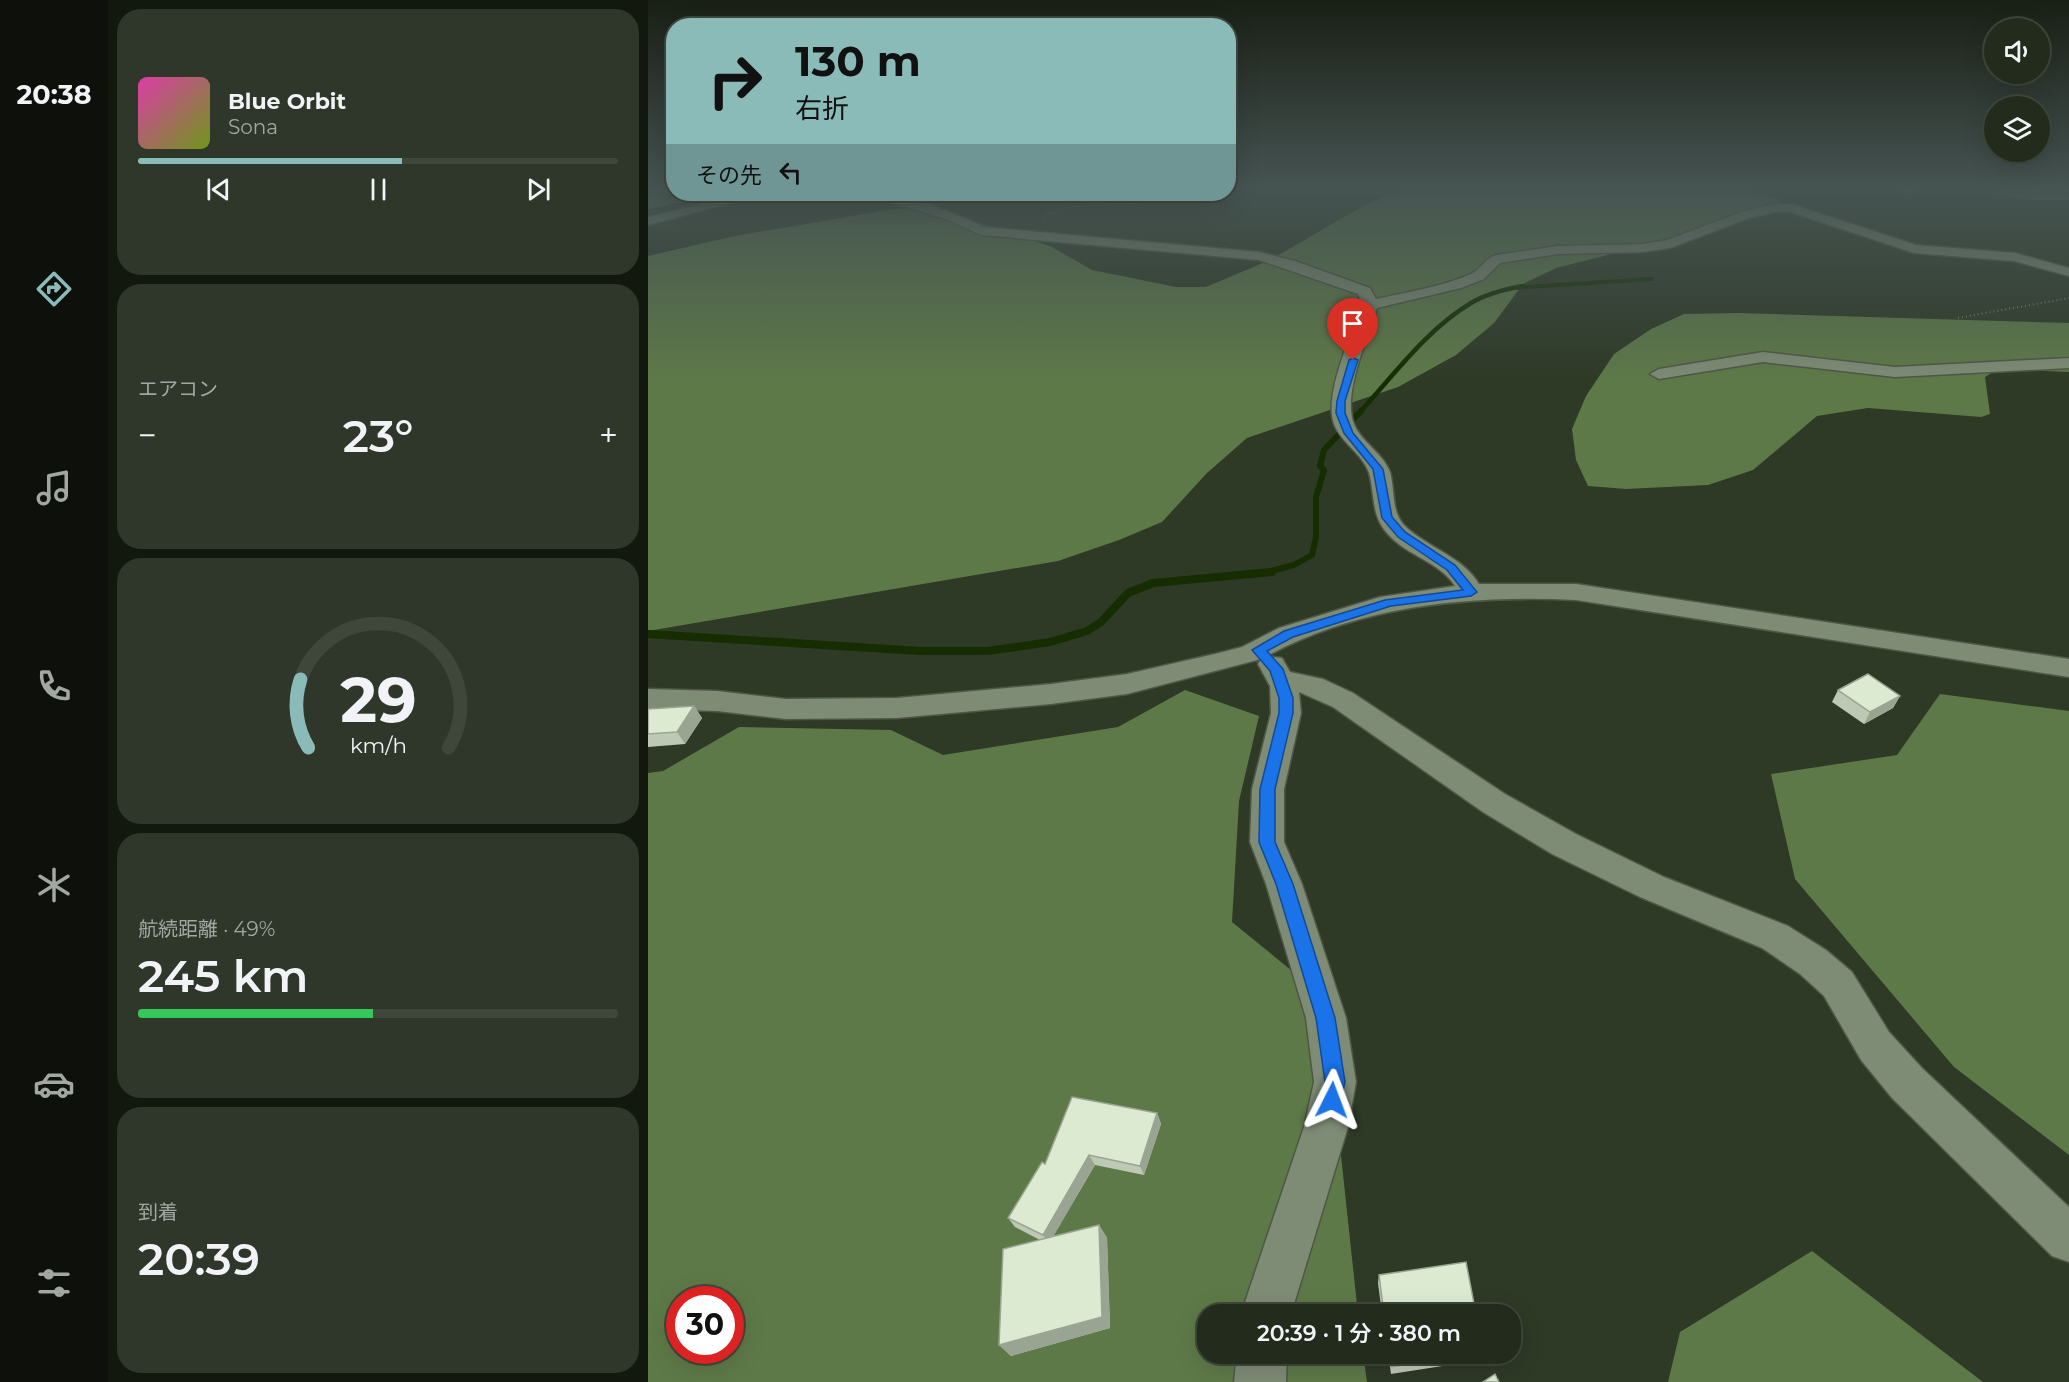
<!DOCTYPE html>
<html lang="ja">
<head>
<meta charset="utf-8">
<style>
  body { margin:0; font-family:Montserrat,"Noto Sans JP",sans-serif; background:#2e3729; color:#f1f3f6; height:100vh; display:flex; flex-direction:column; font-size:22px; white-space:nowrap }
  * { box-sizing:border-box; margin:0 }
  p { font-size:20px; color:#a2a7a3 }
  .icon { flex:none; width:33px; height:33px; fill:none; stroke:currentColor; stroke-width:2; stroke-linecap:round; stroke-linejoin:round }
  .map { position:relative; flex:1; overflow:hidden }
  .sheet { display:flex; flex-direction:column; gap:9px; padding:9px; background:#13180f; width:540px }
  .sheet>* { flex:none }
  .top-card { position:absolute; left:18px; top:18px; width:570px; height:183px; border-radius:24px; box-shadow:0 6px 24px #0002,0 0 0 2px #3f473b; background:#8bbbb9; color:#111; overflow:hidden }
  .fabs { position:absolute; left:1336px; top:18px; display:grid; gap:12px }
  .fabs a { display:grid; place-items:center; width:66px; height:66px; border-radius:50%; background:#222b1c; box-shadow:0 6px 24px #0002,0 0 0 2px #3f473b; font-size:30px }
  .speed { position:absolute; left:18px; top:1286px; display:flex; gap:12px; font-size:30px; font-weight:700; text-align:center }
  .speed>* { display:grid; place-content:center; width:78px; height:78px; border-radius:50%; background:#222b1c; box-shadow:0 6px 24px #0002,0 0 0 2px #3f473b; line-height:1 }
  .speed .limit { border:9px solid #d22; background:#fff; color:#111 }
  .pin { position:absolute; display:grid; place-items:center; width:51px; height:51px; color:#fff; margin:-62px -26px; border-radius:50% 50% 50% 0; rotate:-45deg; box-shadow:0 0 6px #0007 }
  .pin .icon { rotate:45deg }
  .me { position:absolute; width:66px; margin:-33px; rotate:3deg; stroke-linejoin:round; filter:drop-shadow(0 0 4px #0008) }
  .turn { display:flex; align-items:center; gap:21px; height:126px; padding:0 30px; font-size:27px }
  .turn .icon { width:78px; height:78px; stroke-width:2.5 }
  .turn b { display:block; font-size:42px; line-height:51px }
  .then { display:flex; align-items:center; height:57px; padding:0 30px; background:#0003; gap:12px; font-size:22px }
  .big { font-size:45px; font-weight:600; line-height:1.1 }
  .sheet .tile { flex:1; display:flex; flex-direction:column; justify-content:center; gap:9px; min-width:0; padding:0 21px; border-radius:24px; background:#2e3729 }
  .sheet .dial { align-items:center; gap:0 }
  .dial svg { height:156px; overflow:visible; fill:none; stroke:#3f473b; stroke-width:7; stroke-linecap:round; text-anchor:middle }
  .dial text { fill:#f1f3f6; stroke:none }
  .song { display:flex; align-items:center; gap:18px }
  .cover { width:72px; height:72px; border-radius:9px; background:linear-gradient(135deg,hsl(320 70% 55%),hsl(80 70% 35%)) }
  .played { height:6px; border-radius:3px; background:linear-gradient(90deg,#8bbbb9 55%,#3f473b 55%) }
  .keys { display:flex; justify-content:space-around; direction:ltr }
  .heat { display:flex; justify-content:space-between; align-items:center; font-size:33px; direction:ltr }
  .charge { height:9px; border-radius:4px; background:linear-gradient(90deg,#34c759 49%,#3f473b 0) }
  .trip { position:absolute; left:549px; top:1304px; width:324px; height:60px; border-radius:24px; background:#222b1c; box-shadow:0 6px 24px #0002,0 0 0 2px #3f473b; font-weight:600; line-height:60px; text-align:center }
  main { display:flex; flex:1; min-height:0 }
  .tabs { display:flex; flex-direction:column; width:108px; justify-content:space-around; align-items:center; background:#0e110b; color:#a2a7a3 }
  .tabs .icon { width:42px; height:42px }
  .tabs .current { color:#8bbbb9 }
  .tabs b { font-size:27px; color:#f1f3f6 }
  .map>svg:first-child { display:block }
  .forest { fill:#5e7948; fill-rule:evenodd }
  .lines { fill:none; stroke-linecap:round; stroke-linejoin:round }
  .stream-far3 { stroke:#152d00; stroke-width:4 }
  .stream-far2 { stroke:#152d00; stroke-width:4.5 }
  .stream-far1 { stroke:#152d00; stroke-width:6 }
  .stream { stroke:#152d00; stroke-width:8 }
  .minor-casing { stroke:#4e5746; stroke-width:3 }
  .path-far1 { stroke:#747e6d; stroke-width:1.5; stroke-dasharray:1 2; stroke-linecap:butt }
  .path { stroke:#747e6d; stroke-width:2; stroke-dasharray:1 3; stroke-linecap:butt }
  .minor { fill:#7e8b75; fill-rule:evenodd }
  .wall { fill:#bdc9b5 }
  .shaded-wall { fill:#9aa493 }
  .building { fill:#dcead2; stroke:#9aa493; stroke-width:1.5 }
  .route { fill:#1a73e8; stroke:#114b97; stroke-width:1.5 }
</style>
</head>
<body>
<main>
<nav class="tabs">
<b>20:38</b>
<svg class="icon current" aria-label="directions" viewBox="0 0 24 24"><path d="M12 3l9 9-9 9-9-9zM9 14v-3h6M13 9l2 2-2 2"/></svg>
<svg class="icon" aria-label="music" viewBox="0 0 24 24"><path d="M9 18V5l10-2v13"/><circle cx="6" cy="18" r="3"/><circle cx="16" cy="16" r="3"/></svg>
<svg class="icon" aria-label="phone" viewBox="0 0 24 24"><path d="M5 4h4l2 5-3 2q2 4 5 5l2-3 5 2v4C11 20 4 13 5 4z"/></svg>
<svg class="icon" aria-label="climate" viewBox="0 0 24 24"><path d="M12 3v18M4 7l16 10M4 17L20 7"/></svg>
<svg class="icon" aria-label="car" viewBox="0 0 24 24"><path d="M5 17H2v-5l4-1 3-4h7l3 4 3 1v5h-3M9 17h6M6 11h13"/><circle cx="7" cy="17" r="2"/><circle cx="17" cy="17" r="2"/></svg>
<svg class="icon" aria-label="filters" viewBox="0 0 24 24"><path d="M4 7h16M4 17h16"/><circle cx="9" cy="7" r="2"/><circle cx="15" cy="17" r="2"/></svg>
</nav>
<section class="sheet">
<div class="tile">
<div class="song"><i class="cover"></i><div><b>Blue Orbit</b><p>Sona</p></div></div>
<div class="played"></div>
<div class="keys"><svg class="icon" aria-label="previous" viewBox="0 0 24 24"><path d="M18 5L8 12l10 7zM5 5v14"/></svg><svg class="icon" aria-label="pause" viewBox="0 0 24 24"><path d="M8 5v14M16 5v14"/></svg><svg class="icon" aria-label="next" viewBox="0 0 24 24"><path d="M6 5l10 7-10 7zM19 5v14"/></svg></div>
</div>
<div class="tile"><p>エアコン</p>
<div class="heat"><a>−</a><b class="big">23°</b><a>+</a></div>
</div>
<div class="tile dial"><svg viewBox="0 0 100 80">
<path d="M14 69A42 42 0 1 1 86 69"/>
<path d="M14 69A42 42 0 0 1 10 34" stroke="#8bbbb9"/>
<text x="50" y="56" font-size="32" font-weight="700">29</text>
<text x="50" y="72" font-size="11">km/h</text>
</svg></div>
<div class="tile"><p>航続距離 · 49%</p><b class="big">245 km</b><div class="charge"></div></div>
<div class="tile"><p>到着</p><b class="big">20:39</b></div>
</section>
<div class="map">
<svg width="1421" height="1382" viewBox="0 0 1421 1382">
  <rect width="100%" height="100%" fill="#2e3926"/>
  <!-- forest -->
  <g class="forest">
    <path d="M0 189H25L26 194H70L0 209Z"/>
    <path d="M764 189H1094L1131 199V206L1122 214 908 268 875 284 846 323 808 355 750 387 599 438 559 473 514 522 471 540 410 561 0 631V256L87 236 245 209 274 208 307 215 404 247 444 270 528 287H558L622 260 715 206 749 192Z"/>
    <path d="M1368 189H1421V200H1380L1336 193Z"/>
    <path d="M1090 313 1421 323V372L1350 369 1337 377 1342 414 1333 417 1220 408 1169 416 1105 470 1060 485 978 489 940 486 928 460 924 429 938 396 966 354 1003 329 1036 314Z"/>
    <path d="M537 690 611 716 591 801 584 922 676 997 710 1314H560V1353H715L719 1382H0V773L15 771 91 727 243 730 295 755 470 727ZM32 1299H82V1350H32Z"/>
    <path d="M1292 694 1421 711V1155L1306 1067 1147 879 1123 774 1249 755Z"/>
    <path d="M1164 1251 1335 1382H1020L1032 1332Z"/>
  </g>
  <g class="lines">
    <!-- stream-far3 -->
    <path class="stream-far3" d="M866 288 1004 279"/>
    <!-- stream-far2 -->
    <path class="stream-far2" d="M711 413C745 376 779 329 823 303 838 294 858 289 875 286"/>
    <!-- stream-far1 -->
    <path class="stream-far1" d="M616 573 646 565 664 555 668 537V497L676 470 672 466 676 450 713 411"/>
    <!-- stream -->
    <path class="stream" d="M0 634 272 651H340L402 642 439 631 453 622 480 593 505 583 624 572"/>
    <defs>
      <g id="minor">
        <path d="M1252 189H1266L1267 191 1261 194Z"/>
        <path d="M98 194H117L0 225V217Z"/>
        <path d="M216 194C251 190 304 212 336 227L611 252 647 261 722 288 728 299C759 292 793 287 823 274 832 270 837 258 848 255L910 246 995 244 1019 240 1093 212 1127 204H1143L1268 245 1367 253 1421 268V276L1366 261 1266 253 1143 212H1127L1101 218 1022 248 995 252 910 254 852 263 836 279 813 288 729 308C720 337 694 395 706 424 713 442 735 453 742 472 747 489 743 511 756 525 779 548 813 555 831 584H928L1421 659V677L928 600C822 595 714 605 619 656L634 658 642 672 675 679 705 693 857 794 928 834 1016 877 1140 926 1178 950 1204 972 1241 1032 1274 1068 1421 1207V1262L1404 1256 1244 1098 1213 1060 1176 996 1152 974 1114 948 992 897 904 854 835 812 685 707 651 692 653 713 636 789V842L654 884 698 1018 708 1082 700 1127 643 1314H593L656 1127 666 1082 658 1018 618 884 602 842 604 789 623 713 622 686 610 664 613 659 479 694 403 704 249 718 138 719 69 711 0 709V689L69 691 138 699 249 698 403 684 479 674 571 653 594 647 631 628 732 597 807 586C791 561 758 556 739 533 723 515 727 495 721 473 715 454 693 443 686 424 675 395 704 334 714 305L710 294 611 260 333 235 298 219Z"/>
        <path d="M1115 352 1247 367 1421 358V368L1247 377 1115 362 1011 379 1002 374 1011 369Z"/>
        <path d="M589 1353H639L638 1382H586Z"/>
      </g>
    </defs>
    <!-- minor casing -->
    <use href="#minor" class="minor-casing"/>
    <!-- path-far1 -->
    <path class="path-far1" d="M396 221 399 214 422 207 502 202 550 194"/>
    <!-- path -->
    <path class="path" d="M1310 318 1421 298"/>
    <!-- minor -->
    <use href="#minor" class="minor"/>
  </g>
  <!-- wall -->
  <g class="wall">
    <path d="M1190 690 1252 696 1245 708 1216 724 1184 702Z"/>
    <path d="M46 706 54 718 37 744 0 747V709Z"/>
    <path d="M509 1113 513 1124 496 1175 447 1165 405 1236 451 1225 459 1238 462 1328 363 1356 351 1345 392 1240 367 1227 360 1218 397 1164Z"/>
    <path d="M731 1275 828 1314H734L730 1283Z"/>
    <path d="M740 1353H836L833 1360 743 1374Z"/>
  </g>
  <!-- shaded-wall -->
  <g class="shaded-wall">
    <path d="M1252 696 1245 708 1216 724 1222 712Z"/>
    <path d="M46 706 54 718 37 744 29 732Z"/>
    <path d="M509 1113 513 1124 496 1175 492 1166Z"/>
    <path d="M441 1155 447 1165 401 1244 395 1235Z"/>
    <path d="M451 1225 459 1238 462 1328 363 1356 351 1345Z"/>
  </g>
  <!-- building -->
  <g class="building">
    <path d="M1220 674 1252 696 1222 712 1190 690Z"/>
    <path d="M46 706 29 732 0 734V709Z"/>
    <path d="M424 1097 509 1113 492 1166 441 1155 395 1235 360 1218 394 1162 397 1164Z"/>
    <path d="M451 1225 454 1317 351 1345 355 1249Z"/>
    <path d="M818 1262 828 1314H736L731 1275Z"/>
    <path d="M741 1353H836L743 1367Z"/>
    <path d="M847 1374 851 1382H835Z"/>
  </g>
  <!-- sky -->
  <linearGradient id="sky" x2="0" y2="1"><stop stop-color="#191f15"/><stop offset="0.49" stop-color="#465452"/><stop offset="1" stop-color="#465452" stop-opacity="0"/></linearGradient>
  <rect width="1421" height="383" fill="url(#sky)"/>
  <!-- route -->
  <path class="route" d="M705 358 710 360 697 401V413L705 433 735 469 744 517 757 532 807 565 829 592 823 596 743 606 645 637 619 651 635 669 645 698V713L627 789V842L645 884 687 1018 697 1082 691 1107 684 1110 677 1107 674 1100 677 1082 668 1018 628 884 611 842 612 789 631 713V698L622 671 604 650 636 631 737 600 815 590 799 570 750 537 734 518 725 469 696 433 688 413 689 401 701 360Z"/>
</svg>
<div class="fabs">
<a><svg class="icon" aria-label="sound" viewBox="0 0 24 24"><path d="M4 9h4l5-4v14l-5-4H4zM17 9q2 3 0 6"/></svg></a>
<a><svg class="icon" aria-label="layers" viewBox="0 0 24 24"><path d="M12 4l9 5-9 5-9-5zM3 14l9 5 9-5"/></svg></a>
</div>
<div class="speed"><div class="limit">30</div></div>
<div class="pin" style="left:705px;top:360px;background:#d93025"><svg class="icon" aria-label="arrive" viewBox="0 0 24 24"><path d="M6 21V4h12l-3 4 3 4H6"/></svg></div>
<svg class="me" style="left:684px;top:1100px" viewBox="-20 -20 40 40"><path d="M0-17L14 15 0 8-14 15z" fill="#1a73e8" stroke="#fff" stroke-width="4"/></svg>
<div class="trip">20:39 · 1 分 · 380 m</div>
<div class="top-card">
<div class="turn"><svg class="icon" aria-label="right" viewBox="0 0 24 24"><path d="M7 20v-9h11M14 6l5 5-5 5"/></svg><div><b>130 m</b>右折</div></div>
<div class="then">その先<svg class="icon" aria-label="left" viewBox="0 0 24 24"><path d="M17 20v-9H6M10 6l-5 5 5 5"/></svg></div>
</div>
</div>
</main>
</body>
</html>
